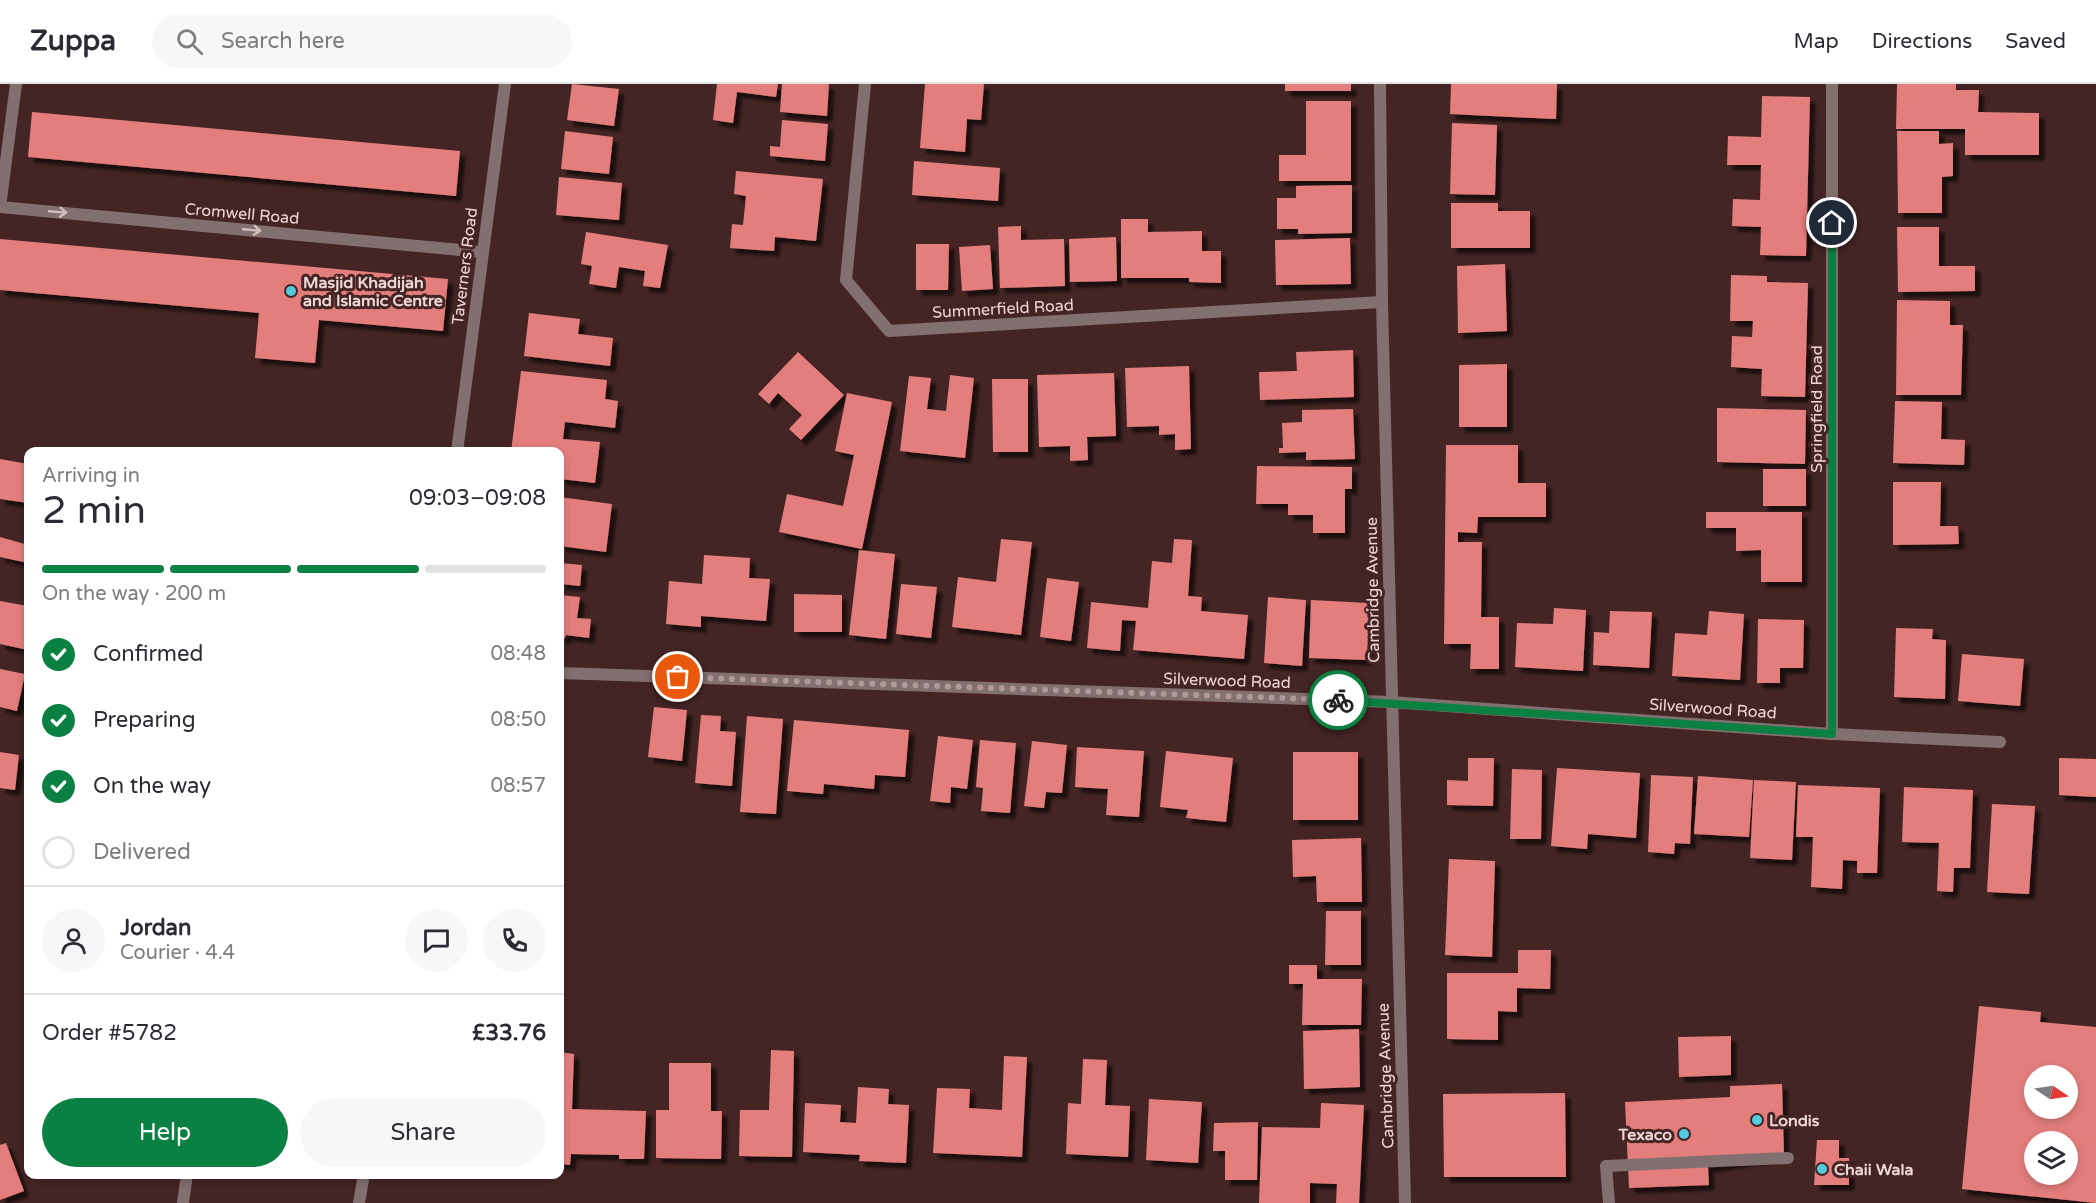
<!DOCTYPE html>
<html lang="en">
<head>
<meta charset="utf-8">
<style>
  body { margin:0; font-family:"Varela Round",sans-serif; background:#f7f7f7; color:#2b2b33; height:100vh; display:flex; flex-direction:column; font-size:22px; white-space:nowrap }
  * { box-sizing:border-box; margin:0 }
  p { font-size:20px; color:#7c7c81 }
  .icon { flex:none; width:33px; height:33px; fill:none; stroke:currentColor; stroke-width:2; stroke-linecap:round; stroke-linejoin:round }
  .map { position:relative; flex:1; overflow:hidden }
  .details { position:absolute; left:24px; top:363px; width:540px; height:732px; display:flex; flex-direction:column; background:#fff; border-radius:12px; box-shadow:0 3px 9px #0003 }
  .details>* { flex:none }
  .needle { width:39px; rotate:103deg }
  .tools { position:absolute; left:2024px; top:981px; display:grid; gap:12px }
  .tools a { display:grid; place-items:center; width:54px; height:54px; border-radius:50%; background:#fff; box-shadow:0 3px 9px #0003; font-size:30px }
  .pin { position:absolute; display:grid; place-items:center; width:51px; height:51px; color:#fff; margin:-26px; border:3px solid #fff; border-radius:50%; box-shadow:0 2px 6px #0007 }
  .courier { position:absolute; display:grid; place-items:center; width:60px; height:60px; margin:-30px; border:4px solid #0b8043; border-radius:50%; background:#fff; color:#222; box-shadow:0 2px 8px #0007 }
  .summary em { font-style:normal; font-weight:600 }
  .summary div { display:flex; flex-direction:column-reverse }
  .summary { display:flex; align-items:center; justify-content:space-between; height:102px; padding:0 18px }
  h1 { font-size:39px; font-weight:600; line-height:45px }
  .bar { display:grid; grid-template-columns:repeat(4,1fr); gap:9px 6px; align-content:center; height:72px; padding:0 18px }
  .bar i { height:8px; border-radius:4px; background:#e1e1e2 }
  .bar .on { background:#0b8043 }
  .bar p { grid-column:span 4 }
  .line { display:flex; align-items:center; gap:15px; padding:0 18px; border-top:2px solid #e1e1e2 }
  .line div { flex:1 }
  .round { display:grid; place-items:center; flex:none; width:63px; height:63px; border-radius:32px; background:#f7f7f7 }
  ol { padding:0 18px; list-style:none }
  li { display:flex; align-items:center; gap:18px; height:66px }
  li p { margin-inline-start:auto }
  li .icon { padding:6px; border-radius:50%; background:#0b8043; color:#fff; stroke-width:4 }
  li:last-child { color:#7c7c81 }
  li i { width:33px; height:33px; border:3px solid #e1e1e2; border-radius:50% }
  .action { display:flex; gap:12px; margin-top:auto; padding:12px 18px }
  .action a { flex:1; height:69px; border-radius:36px; background:#0b8043; color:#fff; font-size:24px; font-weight:600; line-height:69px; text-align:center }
  .action a+a { background:#f7f7f7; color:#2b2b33 }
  header { display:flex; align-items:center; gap:36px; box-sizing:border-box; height:84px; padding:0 30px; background:#fff; border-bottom:2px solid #e1e1e2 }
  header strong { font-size:28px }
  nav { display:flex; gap:33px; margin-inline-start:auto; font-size:21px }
  .search { width:420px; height:54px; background:#f7f7f7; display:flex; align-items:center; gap:15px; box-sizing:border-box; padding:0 21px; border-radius:33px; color:#7c7c81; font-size:22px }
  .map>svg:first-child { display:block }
</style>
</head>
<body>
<header>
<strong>Zuppa</strong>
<div class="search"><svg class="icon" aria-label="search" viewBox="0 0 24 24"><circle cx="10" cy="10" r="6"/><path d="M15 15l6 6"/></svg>Search here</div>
<nav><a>Map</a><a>Directions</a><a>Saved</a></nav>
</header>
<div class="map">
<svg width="2096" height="1119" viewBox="0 0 2096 1119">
  <defs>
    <filter id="shadow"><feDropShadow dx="5.5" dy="5.5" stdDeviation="1.5" flood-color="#0009"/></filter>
  </defs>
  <rect width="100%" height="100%" fill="#442524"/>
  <g fill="#e37e7d" fill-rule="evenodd" filter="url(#shadow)">
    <path d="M 572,0 L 619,5 L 614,42 L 567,36 Z"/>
    <path d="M 717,0 L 778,0 L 776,13 L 737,8 L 733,39 L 713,36 Z"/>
    <path d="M 782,0 L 829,0 L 827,32 L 780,28 Z"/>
    <path d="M 925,0 L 984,0 L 981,36 L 967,35 L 965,68 L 920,64 Z"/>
    <rect x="1285" y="0" width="66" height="7"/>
    <path d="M 1451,0 L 1557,0 L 1556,35 L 1450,30 Z"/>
    <path d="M 1897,0 L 1956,0 L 1956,6 L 1979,6 L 1978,28 L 2039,29 L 2039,71 L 1965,71 L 1965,45 L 1896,45 Z"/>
    <path d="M 1762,12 L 1810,13 L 1806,172 L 1760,171 L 1761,143 L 1732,142 L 1733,115 L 1760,116 L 1761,81 L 1727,81 L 1728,52 L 1761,53 Z"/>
    <path d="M 1306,17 L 1351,17 L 1351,97 L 1279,97 L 1279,71 L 1306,71 Z"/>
    <path d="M 32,28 L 460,67 L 456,112 L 28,73 Z"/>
    <path d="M 782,36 L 828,40 L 825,77 L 770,72 L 770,62 L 780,63 Z"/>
    <path d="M 1452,39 L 1497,41 L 1495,111 L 1450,110 Z"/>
    <path d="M 565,47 L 613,53 L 609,90 L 561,85 Z"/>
    <path d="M 1897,47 L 1939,47 L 1939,60 L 1953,59 L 1953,92 L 1942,93 L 1942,129 L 1898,129 Z"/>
    <path d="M 914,77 L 1000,84 L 998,117 L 912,111 Z"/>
    <path d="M 736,87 L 823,95 L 816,157 L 775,153 L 774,167 L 730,164 L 732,140 L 743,141 L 746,112 L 734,110 Z"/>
    <path d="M 559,93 L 622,99 L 619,136 L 556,131 Z"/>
    <path d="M 1352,101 L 1352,149 L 1298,150 L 1298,145 L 1277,145 L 1277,114 L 1296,114 L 1296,102 Z"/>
    <path d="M 1451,119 L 1498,119 L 1498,127 L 1530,127 L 1530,164 L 1451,164 Z"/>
    <path d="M 1121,135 L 1148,135 L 1148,148 L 1202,147 L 1202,167 L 1221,167 L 1221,199 L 1189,198 L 1189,194 L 1121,194 Z"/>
    <path d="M 1021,142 L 1021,156 L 1064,155 L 1065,202 L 1000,204 L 998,143 Z"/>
    <path d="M 1897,143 L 1939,143 L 1939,182 L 1975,182 L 1975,207 L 1898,208 Z"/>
    <path d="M 586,148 L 668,161 L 660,204 L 643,202 L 645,187 L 619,183 L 616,204 L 589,200 L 592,182 L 581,180 Z"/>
    <path d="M 1116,153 L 1117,197 L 1070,198 L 1069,155 Z"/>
    <path d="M 1350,154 L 1351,200 L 1276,201 L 1275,156 Z"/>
    <path d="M 0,155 L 448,195 L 443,247 L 319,236 L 315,279 L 255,274 L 259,229 L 0,206 Z"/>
    <path d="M 916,160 L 949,160 L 948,206 L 916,206 Z"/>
    <path d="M 990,161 L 993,205 L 962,207 L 959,163 Z"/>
    <path d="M 1505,180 L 1507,247 L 1458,249 L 1457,182 Z"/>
    <path d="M 1731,191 L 1767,192 L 1767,198 L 1808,199 L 1805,313 L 1761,312 L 1762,285 L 1731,283 L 1732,252 L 1752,253 L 1753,237 L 1730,237 Z"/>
    <path d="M 1897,216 L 1950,217 L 1950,241 L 1963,241 L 1961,311 L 1896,311 Z"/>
    <path d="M 529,229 L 580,235 L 578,250 L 613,254 L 610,282 L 524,272 Z"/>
    <path d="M 1353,266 L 1354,313 L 1260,316 L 1259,288 L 1297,287 L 1296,268 Z"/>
    <path d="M 798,268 L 844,311 L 801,356 L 789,345 L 802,331 L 778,309 L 769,320 L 758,310 Z"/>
    <path d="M 1507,280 L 1507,343 L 1459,343 L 1459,281 Z"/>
    <path d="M 1189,282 L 1191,365 L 1175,366 L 1175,350 L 1159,351 L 1159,342 L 1127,343 L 1125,284 Z"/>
    <path d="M 521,287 L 607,296 L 605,315 L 618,317 L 615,344 L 565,338 L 563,355 L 600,358 L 595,399 L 560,395 L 560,368 L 511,368 Z"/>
    <path d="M 1114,289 L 1116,352 L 1087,353 L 1088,376 L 1070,377 L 1070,362 L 1039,363 L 1037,291 Z"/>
    <path d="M 950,291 L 974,294 L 965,374 L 900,367 L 909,292 L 931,294 L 927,325 L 946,327 Z"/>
    <path d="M 992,295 L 1028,295 L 1028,368 L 993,368 Z"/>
    <path d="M 847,309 L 892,318 L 862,465 L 779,448 L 787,410 L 843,422 L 854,371 L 835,367 Z"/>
    <path d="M 1895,317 L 1942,318 L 1941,355 L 1965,356 L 1964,381 L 1893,379 Z"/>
    <path d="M 1717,324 L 1806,326 L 1805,380 L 1717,378 Z"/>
    <path d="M 1353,325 L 1355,375 L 1306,376 L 1306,368 L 1279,369 L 1279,364 L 1283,364 L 1282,339 L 1302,338 L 1302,326 Z"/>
    <path d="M 1446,361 L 1518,361 L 1518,399 L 1546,399 L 1546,433 L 1478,433 L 1477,449 L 1458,448 L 1458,458 L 1482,458 L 1481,533 L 1499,533 L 1499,585 L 1470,585 L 1471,560 L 1444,560 Z"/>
    <path d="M 0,375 L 28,380 L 28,419 L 0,415 Z"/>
    <path d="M 1257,382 L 1352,383 L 1352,405 L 1345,405 L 1345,449 L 1313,449 L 1313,431 L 1288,431 L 1288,420 L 1256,420 Z"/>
    <rect x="1763" y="385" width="43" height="37"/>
    <path d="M 1893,398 L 1941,398 L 1940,442 L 1958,442 L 1959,460 L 1893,461 Z"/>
    <path d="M 560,413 L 612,420 L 606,468 L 560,462 Z"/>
    <path d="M 1706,428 L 1802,428 L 1802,498 L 1761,498 L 1761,466 L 1736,467 L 1736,444 L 1706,444 Z"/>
    <path d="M 0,453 L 28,461 L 28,479 L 0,473 Z"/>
    <path d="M 1001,455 L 1032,458 L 1021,551 L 952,543 L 958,493 L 996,498 Z"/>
    <path d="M 1174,455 L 1192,456 L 1188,512 L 1202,513 L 1201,527 L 1248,531 L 1244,575 L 1133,566 L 1136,537 L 1122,536 L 1120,567 L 1087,564 L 1091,518 L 1148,524 L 1152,477 L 1172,479 Z"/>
    <path d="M 859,466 L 895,470 L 886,555 L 849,551 Z"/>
    <path d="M 704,471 L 750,474 L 749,494 L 770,495 L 766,537 L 701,532 L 701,543 L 666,540 L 669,497 L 702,500 Z"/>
    <path d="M 560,479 L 582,481 L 580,502 L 560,500 Z"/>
    <path d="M 1047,494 L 1079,498 L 1071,557 L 1040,553 Z"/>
    <path d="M 901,500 L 937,503 L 931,554 L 896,550 Z"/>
    <path d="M 794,510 L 842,511 L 842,548 L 794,548 Z"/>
    <path d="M 560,511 L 580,513 L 577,534 L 591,535 L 589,554 L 566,551 L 565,554 L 560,554 Z"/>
    <path d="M 1268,513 L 1306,516 L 1302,582 L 1264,579 Z"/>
    <path d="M 1311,516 L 1369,519 L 1367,576 L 1309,574 Z"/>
    <path d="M 0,517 L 28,522 L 28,566 L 0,560 Z"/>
    <path d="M 1554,524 L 1586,526 L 1583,587 L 1515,583 L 1517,539 L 1553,540 Z"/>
    <path d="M 1610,527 L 1652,528 L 1649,584 L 1593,581 L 1594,548 L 1609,549 Z"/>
    <path d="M 1709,527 L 1744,530 L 1740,596 L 1672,592 L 1675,549 L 1707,551 Z"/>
    <path d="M 1758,535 L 1804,536 L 1803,584 L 1780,584 L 1780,599 L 1757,599 Z"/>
    <path d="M 1896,544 L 1933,545 L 1932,555 L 1946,556 L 1945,615 L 1894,613 Z"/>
    <path d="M 1962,570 L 2024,575 L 2020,622 L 1958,617 Z"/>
    <path d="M 0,585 L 25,590 L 17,627 L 0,623 Z"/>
    <path d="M 654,623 L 687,626 L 682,677 L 648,673 Z"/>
    <path d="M 701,631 L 721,632 L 720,647 L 736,648 L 732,702 L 695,699 Z"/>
    <path d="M 747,632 L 783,635 L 776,730 L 740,728 Z"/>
    <path d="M 794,636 L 909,646 L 905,693 L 875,691 L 874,705 L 824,700 L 823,710 L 787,707 Z"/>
    <path d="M 938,652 L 973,656 L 967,705 L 951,703 L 950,719 L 930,717 Z"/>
    <path d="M 980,656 L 1016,659 L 1010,729 L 981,727 L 983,704 L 976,703 Z"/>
    <path d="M 1032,657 L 1067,661 L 1062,709 L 1046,708 L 1044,724 L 1024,722 Z"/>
    <path d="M 1077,663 L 1144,667 L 1139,733 L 1106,731 L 1108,705 L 1075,703 Z"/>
    <path d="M 1166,667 L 1233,674 L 1226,738 L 1186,734 L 1188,726 L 1160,723 Z"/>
    <path d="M 0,668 L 19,671 L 15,706 L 0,704 Z"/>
    <rect x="1293" y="668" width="65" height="68"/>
    <path d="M 1468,674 L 1494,674 L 1493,722 L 1447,721 L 1447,696 L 1468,697 Z"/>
    <path d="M 2059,674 L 2096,675 L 2096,713 L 2059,711 Z"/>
    <path d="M 1557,684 L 1640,689 L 1636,754 L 1588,750 L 1587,765 L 1551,762 Z"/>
    <path d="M 1512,685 L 1542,686 L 1541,755 L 1510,755 Z"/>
    <path d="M 1651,691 L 1693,693 L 1690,760 L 1675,759 L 1674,770 L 1648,768 Z"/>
    <path d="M 1698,692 L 1753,696 L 1749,753 L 1694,750 Z"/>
    <path d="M 1754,696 L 1796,698 L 1792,776 L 1750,774 Z"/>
    <path d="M 1798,701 L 1880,704 L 1877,789 L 1857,789 L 1857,777 L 1843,776 L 1842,805 L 1811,803 L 1813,753 L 1796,753 Z"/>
    <path d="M 1904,703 L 1973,706 L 1970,784 L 1954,784 L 1953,808 L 1937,807 L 1939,759 L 1902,758 Z"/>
    <path d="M 1992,720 L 2035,722 L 2029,810 L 1987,808 Z"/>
    <path d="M 1361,754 L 1362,818 L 1317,818 L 1316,792 L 1293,793 L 1292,756 Z"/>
    <path d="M 1449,775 L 1495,777 L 1492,873 L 1445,871 Z"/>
    <path d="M 1326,827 L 1361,827 L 1361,881 L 1325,881 Z"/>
    <path d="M 1518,866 L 1551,866 L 1550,905 L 1517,904 L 1517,928 L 1498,927 L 1498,956 L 1447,955 L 1447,889 L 1518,889 Z"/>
    <path d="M 1289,881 L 1317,881 L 1317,895 L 1362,895 L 1361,941 L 1302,941 L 1303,900 L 1289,900 Z"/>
    <path d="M 1979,922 L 2041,928 L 2040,938 L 2096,943 L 2096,1119 L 1962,1105 ZM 2034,992 L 2067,992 L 2067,1024 L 2034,1024 ZM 2034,1058 L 2067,1058 L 2067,1090 L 2034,1090 Z"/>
    <path d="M 1359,945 L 1360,1003 L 1304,1005 L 1303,947 Z"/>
    <path d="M 1731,952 L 1731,991 L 1679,993 L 1678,953 Z"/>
    <path d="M 771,966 L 794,967 L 792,1073 L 739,1072 L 740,1026 L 769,1026 Z"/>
    <path d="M 560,968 L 574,970 L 572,1025 L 646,1027 L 644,1075 L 619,1075 L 619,1071 L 571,1070 L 570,1081 L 560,1080 Z"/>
    <path d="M 1004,972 L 1027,973 L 1022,1073 L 933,1069 L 937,1004 L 970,1005 L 969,1024 L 1002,1026 Z"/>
    <path d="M 1083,975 L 1107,976 L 1105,1021 L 1130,1022 L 1128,1073 L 1066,1070 L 1068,1019 L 1081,1020 Z"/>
    <path d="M 669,979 L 711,979 L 711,1027 L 722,1027 L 721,1075 L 656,1074 L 656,1026 L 669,1026 Z"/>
    <path d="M 1782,1000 L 1784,1071 L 1708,1083 L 1709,1101 L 1629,1104 L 1625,1018 L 1730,1013 L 1730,1002 Z"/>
    <path d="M 858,1003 L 889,1005 L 888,1020 L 909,1021 L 906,1079 L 859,1077 L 860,1071 L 803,1068 L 805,1019 L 841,1021 L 840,1038 L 856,1039 Z"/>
    <path d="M 1565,1009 L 1566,1093 L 1444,1093 L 1443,1010 Z"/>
    <path d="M 1149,1015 L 1202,1018 L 1198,1079 L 1146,1076 Z"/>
    <path d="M 1321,1019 L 1364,1021 L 1359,1119 L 1336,1119 L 1337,1100 L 1310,1099 L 1310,1119 L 1259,1119 L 1262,1043 L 1320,1044 Z"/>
    <path d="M 1258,1038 L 1257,1096 L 1225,1096 L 1225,1067 L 1213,1067 L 1214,1039 Z"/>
    <path d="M 1817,1056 L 1839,1056 L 1839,1074 L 1849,1074 L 1849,1101 L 1814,1101 Z"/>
    <path d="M 6,1059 L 24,1107 L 0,1116 L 0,1061 Z"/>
  </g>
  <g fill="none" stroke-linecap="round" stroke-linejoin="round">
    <g stroke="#827070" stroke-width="12">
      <path d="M 183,1119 L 187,1090"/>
      <path d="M 1609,1119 L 1606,1082 L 1788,1074"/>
    </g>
    <g stroke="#827070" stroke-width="12">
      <path d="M 16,0 L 0,123 L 482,168"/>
      <path d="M 865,0 L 846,196 L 889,247 L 1382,218"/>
      <path d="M 1380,0 L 1382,218 L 1405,1119"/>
      <path d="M 560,589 L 1391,618 L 1832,650 L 2000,658"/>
      <path d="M 1832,650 L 1832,0"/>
    </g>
    <g stroke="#827070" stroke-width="12">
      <path d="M 457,368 L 505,0"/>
      <path d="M 359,1119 L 364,1090"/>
    </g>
  </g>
  <defs><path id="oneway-shaft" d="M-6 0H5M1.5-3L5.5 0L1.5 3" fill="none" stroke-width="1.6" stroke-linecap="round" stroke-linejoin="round" transform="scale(1.5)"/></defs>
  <g stroke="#d3bebd">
    <use href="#oneway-shaft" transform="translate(58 128) rotate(5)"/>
    <use href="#oneway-shaft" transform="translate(252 146) rotate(5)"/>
  </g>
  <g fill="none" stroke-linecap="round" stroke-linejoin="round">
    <path stroke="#b29998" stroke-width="6" stroke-dasharray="0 10.8" d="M 678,593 L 1338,616"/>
    <path stroke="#0b8043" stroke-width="8" d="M 1338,616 L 1832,650 L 1832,139"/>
  </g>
  <g fill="#54cade" stroke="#442524" stroke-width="2">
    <circle cx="291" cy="207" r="6"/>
    <circle cx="1757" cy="1036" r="6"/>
    <circle cx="1684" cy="1050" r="6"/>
    <circle cx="1822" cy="1085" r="6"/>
  </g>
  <g text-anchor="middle" stroke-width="6" stroke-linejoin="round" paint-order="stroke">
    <g font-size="16" fill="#eed8d7" stroke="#442524">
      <text transform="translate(242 129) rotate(5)" y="6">Cromwell Road</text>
      <text transform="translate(464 182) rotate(-83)" y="6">Taverners Road</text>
      <text transform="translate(1003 224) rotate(-3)" y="6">Summerfield Road</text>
      <text transform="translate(1816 325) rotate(-90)" y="6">Springfield Road</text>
      <text transform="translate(1372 506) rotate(-91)" y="6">Cambridge Avenue</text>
      <text transform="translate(1227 596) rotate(2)" y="6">Silverwood Road</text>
      <text transform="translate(1713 624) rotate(4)" y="6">Silverwood Road</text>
      <text transform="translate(1385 992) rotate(-92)" y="6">Cambridge Avenue</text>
    </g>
    <g font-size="16" font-weight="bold" fill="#eed8d7" stroke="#442524" text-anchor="start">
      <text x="303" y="204">Masjid Khadijah<tspan x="303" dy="18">and Islamic Centre</tspan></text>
      <text x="1769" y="1042">Londis</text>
      <text x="1672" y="1056" text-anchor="end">Texaco</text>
      <text x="1834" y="1091">Chaii Wala</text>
    </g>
  </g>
</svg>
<div class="tools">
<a><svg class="needle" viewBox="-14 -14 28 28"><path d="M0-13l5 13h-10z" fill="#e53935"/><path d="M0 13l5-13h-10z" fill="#7c7c81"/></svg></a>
<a><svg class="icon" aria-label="layers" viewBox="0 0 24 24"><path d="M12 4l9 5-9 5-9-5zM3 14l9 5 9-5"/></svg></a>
</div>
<div class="pin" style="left:678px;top:593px;background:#ea580c"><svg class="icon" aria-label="bag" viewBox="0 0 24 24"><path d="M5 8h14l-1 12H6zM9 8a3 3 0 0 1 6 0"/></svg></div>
<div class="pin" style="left:1832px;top:139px;background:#1f2937"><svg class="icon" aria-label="home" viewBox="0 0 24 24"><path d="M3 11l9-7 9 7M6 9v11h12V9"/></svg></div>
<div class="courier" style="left:1338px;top:616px"><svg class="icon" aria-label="bike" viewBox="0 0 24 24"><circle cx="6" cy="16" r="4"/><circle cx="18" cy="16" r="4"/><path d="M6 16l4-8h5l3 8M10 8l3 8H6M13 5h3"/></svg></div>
<section class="details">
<div class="summary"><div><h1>2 min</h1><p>Arriving in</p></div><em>09:03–09:08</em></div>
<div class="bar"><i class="on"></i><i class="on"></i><i class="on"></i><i></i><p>On the way · 200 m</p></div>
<ol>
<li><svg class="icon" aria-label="check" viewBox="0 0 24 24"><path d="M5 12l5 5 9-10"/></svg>Confirmed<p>08:48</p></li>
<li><svg class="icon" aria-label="check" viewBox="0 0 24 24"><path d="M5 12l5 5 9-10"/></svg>Preparing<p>08:50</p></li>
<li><svg class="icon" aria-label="check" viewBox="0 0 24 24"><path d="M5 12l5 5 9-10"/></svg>On the way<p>08:57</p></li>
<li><i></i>Delivered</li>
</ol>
<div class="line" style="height:108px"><a class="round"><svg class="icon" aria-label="person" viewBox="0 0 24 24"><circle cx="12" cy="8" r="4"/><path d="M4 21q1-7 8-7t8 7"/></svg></a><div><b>Jordan</b><p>Courier · 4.4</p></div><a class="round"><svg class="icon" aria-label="chat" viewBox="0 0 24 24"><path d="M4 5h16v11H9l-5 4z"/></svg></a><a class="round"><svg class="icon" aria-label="phone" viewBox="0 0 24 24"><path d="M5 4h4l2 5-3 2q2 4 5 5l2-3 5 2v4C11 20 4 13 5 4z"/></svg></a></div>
<div class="line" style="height:78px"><div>Order #5782</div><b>£33.76</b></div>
<div class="action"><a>Help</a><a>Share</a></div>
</section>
</div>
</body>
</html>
